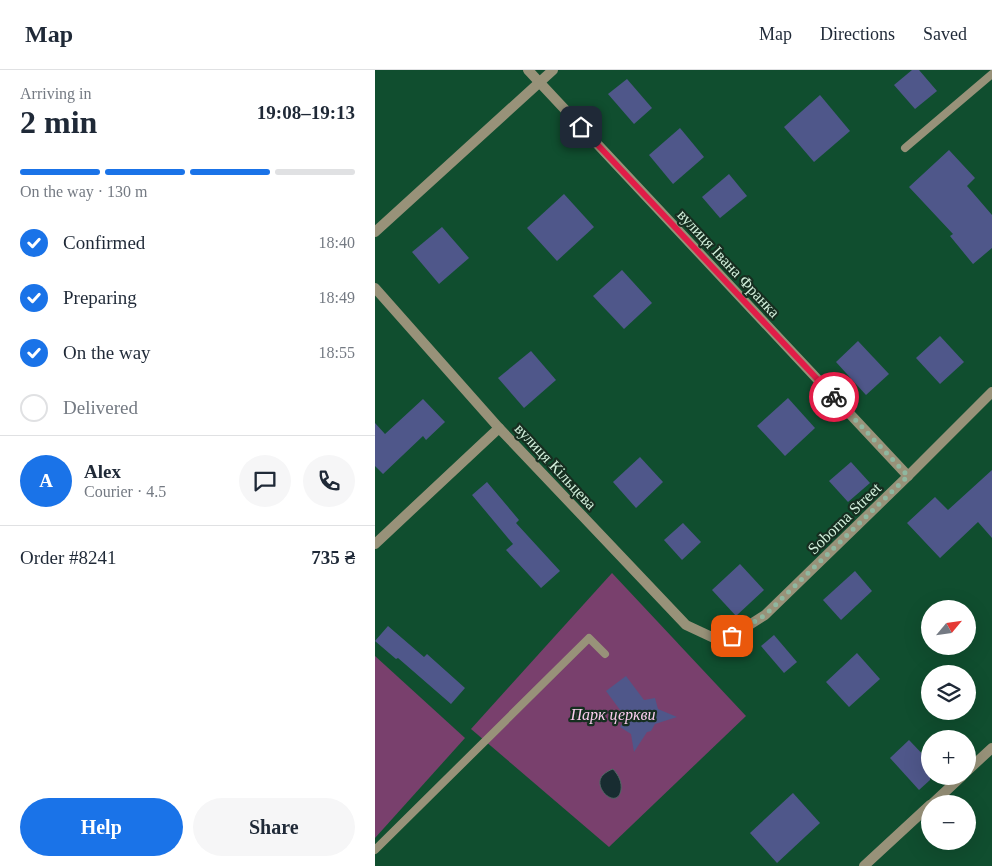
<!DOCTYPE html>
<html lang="en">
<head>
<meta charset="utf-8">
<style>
  body { margin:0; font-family:Georgia,serif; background:#f6f6f7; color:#1f2937; height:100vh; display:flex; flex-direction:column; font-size:19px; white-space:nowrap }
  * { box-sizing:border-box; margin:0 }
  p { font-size:16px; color:#747a83 }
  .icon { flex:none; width:28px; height:28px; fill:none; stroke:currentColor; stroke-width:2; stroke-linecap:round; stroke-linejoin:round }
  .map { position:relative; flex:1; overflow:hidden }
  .sheet { display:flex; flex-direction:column; background:#fff; width:375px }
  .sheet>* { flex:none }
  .needle { width:32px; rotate:61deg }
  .buttons { position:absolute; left:546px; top:530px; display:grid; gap:10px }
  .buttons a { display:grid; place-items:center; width:55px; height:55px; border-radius:50%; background:#fff; box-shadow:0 5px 20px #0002; font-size:25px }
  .pin { position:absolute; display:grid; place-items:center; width:42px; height:42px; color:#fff; margin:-21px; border-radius:10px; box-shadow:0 2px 8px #0006 }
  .courier { position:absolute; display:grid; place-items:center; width:50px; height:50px; margin:-25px; border:4px solid #e11d48; border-radius:50%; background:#fff; color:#222; box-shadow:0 1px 6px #0007 }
  .headline em { font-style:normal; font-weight:700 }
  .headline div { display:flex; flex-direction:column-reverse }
  .headline { display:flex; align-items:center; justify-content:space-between; height:85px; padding:0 20px }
  h1 { font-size:32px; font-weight:700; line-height:38px }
  .bar { display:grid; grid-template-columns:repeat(4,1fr); gap:8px 5px; align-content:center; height:60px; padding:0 20px }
  .bar i { height:6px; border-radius:4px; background:#e0e1e3 }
  .bar .active { background:#1a73e8 }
  .bar p { grid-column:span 4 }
  .line { display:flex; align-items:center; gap:12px; padding:0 20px; border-top:1px solid #e0e1e3 }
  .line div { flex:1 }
  .round { display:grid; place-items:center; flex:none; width:52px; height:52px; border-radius:26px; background:#f6f6f7 }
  ol { padding:0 20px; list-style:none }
  li { display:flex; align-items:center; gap:15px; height:55px }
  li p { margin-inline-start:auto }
  li .icon { padding:5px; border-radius:50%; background:#1a73e8; color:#fff; stroke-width:4 }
  li:last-child { color:#747a83 }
  li i { width:28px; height:28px; border:2px solid #e0e1e3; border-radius:50% }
  .button { display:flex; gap:10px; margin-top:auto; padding:10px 20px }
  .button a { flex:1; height:58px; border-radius:30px; background:#1a73e8; color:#fff; font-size:20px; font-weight:700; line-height:58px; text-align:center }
  .button a+a { background:#f6f6f7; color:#1f2937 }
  header { display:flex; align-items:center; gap:30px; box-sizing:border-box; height:70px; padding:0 25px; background:#fff; border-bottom:1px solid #e0e1e3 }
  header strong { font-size:24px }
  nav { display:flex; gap:28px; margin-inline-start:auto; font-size:18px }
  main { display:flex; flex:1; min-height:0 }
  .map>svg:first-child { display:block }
</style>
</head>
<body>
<header>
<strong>Map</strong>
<nav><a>Map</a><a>Directions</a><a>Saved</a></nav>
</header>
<main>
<section class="sheet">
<div class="headline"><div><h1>2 min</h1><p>Arriving in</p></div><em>19:08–19:13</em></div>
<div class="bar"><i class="active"></i><i class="active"></i><i class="active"></i><i></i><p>On the way · 130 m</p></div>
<ol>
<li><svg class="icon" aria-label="check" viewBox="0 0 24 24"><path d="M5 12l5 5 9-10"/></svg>Confirmed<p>18:40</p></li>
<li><svg class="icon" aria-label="check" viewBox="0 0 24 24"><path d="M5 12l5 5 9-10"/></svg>Preparing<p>18:49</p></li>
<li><svg class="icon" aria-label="check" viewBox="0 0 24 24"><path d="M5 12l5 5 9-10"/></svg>On the way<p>18:55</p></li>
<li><i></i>Delivered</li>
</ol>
<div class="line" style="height:90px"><b class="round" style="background:#1a73e8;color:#fff">A</b><div><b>Alex</b><p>Courier · 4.5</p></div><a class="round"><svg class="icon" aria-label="chat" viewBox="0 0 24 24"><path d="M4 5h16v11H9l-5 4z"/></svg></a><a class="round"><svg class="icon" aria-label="phone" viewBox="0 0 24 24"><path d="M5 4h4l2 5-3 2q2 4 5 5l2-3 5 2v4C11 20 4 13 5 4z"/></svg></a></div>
<div class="line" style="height:65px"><div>Order #8241</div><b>735 ₴</b></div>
<div class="button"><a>Help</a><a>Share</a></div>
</section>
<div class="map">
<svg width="617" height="796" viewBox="0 0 617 796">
  <rect width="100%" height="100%" fill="#104e2f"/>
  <g fill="#79406d">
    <path d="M 237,503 L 371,646 L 234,777 L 96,659 Z"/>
    <path d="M 0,586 L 90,668 L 0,768 Z"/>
  </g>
  <path fill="#182c31" stroke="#506764" d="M 238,699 C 244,706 247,712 246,720 C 242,741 216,717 228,705 C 231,702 235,700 238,699 Z"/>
  <g fill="#4f578a">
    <path d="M 537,0 L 544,0 L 562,21 L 540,39 L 519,15 Z"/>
    <path d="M 252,9 L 277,38 L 259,54 L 233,24 Z"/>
    <path d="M 445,25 L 475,61 L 439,92 L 409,57 Z"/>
    <path d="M 305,58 L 329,87 L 298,114 L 274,85 Z"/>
    <path d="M 574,80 L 600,108 L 592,116 L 617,145 L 617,178 L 598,194 L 575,166 L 578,164 L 534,117 Z"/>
    <path d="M 354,104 L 372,126 L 345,148 L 327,127 Z"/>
    <path d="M 189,124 L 219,157 L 182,191 L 152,158 Z"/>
    <path d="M 67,157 L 94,188 L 64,214 L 37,182 Z"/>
    <path d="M 247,200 L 277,233 L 249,259 L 218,226 Z"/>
    <path d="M 565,266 L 589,292 L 565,314 L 541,288 Z"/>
    <path d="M 483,271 L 514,304 L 491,325 L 461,292 Z"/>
    <path d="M 156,281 L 181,310 L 149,338 L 123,308 Z"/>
    <path d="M 413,328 L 440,358 L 410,386 L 382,356 Z"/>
    <path d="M 48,329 L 70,352 L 51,370 L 48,366 L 8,404 L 0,396 L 0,353 L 10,364 Z"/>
    <path d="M 265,387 L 288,412 L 261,438 L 238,412 Z"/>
    <path d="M 476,392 L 495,413 L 473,432 L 454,411 Z"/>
    <path d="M 617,400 L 617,468 L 603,452 L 565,488 L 532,453 L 560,427 L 573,440 Z"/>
    <path d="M 112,412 L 144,450 L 141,453 L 185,501 L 166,518 L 131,480 L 138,474 L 97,425 Z"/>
    <path d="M 308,453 L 326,472 L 307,490 L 289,470 Z"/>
    <path d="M 365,494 L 389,520 L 361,546 L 337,520 Z"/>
    <path d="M 480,501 L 497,521 L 466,550 L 448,530 Z"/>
    <path d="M 13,556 L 49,587 L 52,584 L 90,618 L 76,634 L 23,588 L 21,589 L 0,571 Z"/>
    <path d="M 399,565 L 422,592 L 409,603 L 386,576 Z"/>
    <path d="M 482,583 L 505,609 L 474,637 L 451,612 Z"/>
    <path d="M 251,606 L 269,630 L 280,628 L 283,639 L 302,647 L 280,654 L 276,661 L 272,662 L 259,682 L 256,664 L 245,657 L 251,648 L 231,621 Z"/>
    <path d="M 534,670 L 555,692 L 555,710 L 544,720 L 515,688 Z"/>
    <path d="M 418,723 L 445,753 L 402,793 L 375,763 Z"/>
  </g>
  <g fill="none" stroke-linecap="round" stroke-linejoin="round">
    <g stroke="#989279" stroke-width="8">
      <path d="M 530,78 L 617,4"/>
      <path d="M 0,780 L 214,568 L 230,584"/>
    </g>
    <g stroke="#989279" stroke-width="10">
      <path d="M 153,0 L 533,406"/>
      <path d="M 0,162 L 178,0"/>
      <path d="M 0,218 L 124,358 L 311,555 L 341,569 L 357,566 L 390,545 L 533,406 L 617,322"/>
      <path d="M 0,474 L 124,358"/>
      <path d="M 592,701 L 617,678"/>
      <path d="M 557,734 L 587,706"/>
      <path d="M 489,796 L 555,735"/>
    </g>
  </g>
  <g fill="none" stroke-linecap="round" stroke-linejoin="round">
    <path stroke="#8fb79f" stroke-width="5" stroke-dasharray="0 9" d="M 357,566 L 390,545 L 533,406 L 459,327"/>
    <path stroke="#e11d48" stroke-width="6" d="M 206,57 L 459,327"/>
  </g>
  <g text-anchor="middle" stroke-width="4.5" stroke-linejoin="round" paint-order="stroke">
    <g font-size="16" fill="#d3f0dc" stroke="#162e20">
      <text transform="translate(354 193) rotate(47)" y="6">вулиця Івана Франка</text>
      <text transform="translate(181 396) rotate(47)" y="6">вулиця Кільцева</text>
      <text transform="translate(469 448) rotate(-44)" y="6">Soborna Street</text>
    </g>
    <g font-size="16" font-style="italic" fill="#facdee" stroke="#162e20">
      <text x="238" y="650">Парк церкви</text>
    </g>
  </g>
</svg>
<div class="buttons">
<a><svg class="needle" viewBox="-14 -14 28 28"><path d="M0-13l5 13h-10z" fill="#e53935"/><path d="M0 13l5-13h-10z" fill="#747a83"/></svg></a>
<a><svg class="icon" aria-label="layers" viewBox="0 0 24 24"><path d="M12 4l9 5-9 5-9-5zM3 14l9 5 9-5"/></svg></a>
<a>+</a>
<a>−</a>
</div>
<div class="pin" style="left:357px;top:566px;background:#ea580c"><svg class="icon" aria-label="bag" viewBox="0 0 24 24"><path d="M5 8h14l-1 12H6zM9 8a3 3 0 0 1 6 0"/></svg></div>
<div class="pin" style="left:206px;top:57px;background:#1f2937"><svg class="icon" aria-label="home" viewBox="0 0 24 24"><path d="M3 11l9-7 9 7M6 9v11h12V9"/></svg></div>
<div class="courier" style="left:459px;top:327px"><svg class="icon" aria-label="bike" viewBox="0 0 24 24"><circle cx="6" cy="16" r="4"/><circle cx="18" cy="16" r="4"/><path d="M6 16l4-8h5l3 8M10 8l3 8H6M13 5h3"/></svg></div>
</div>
</main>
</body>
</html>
